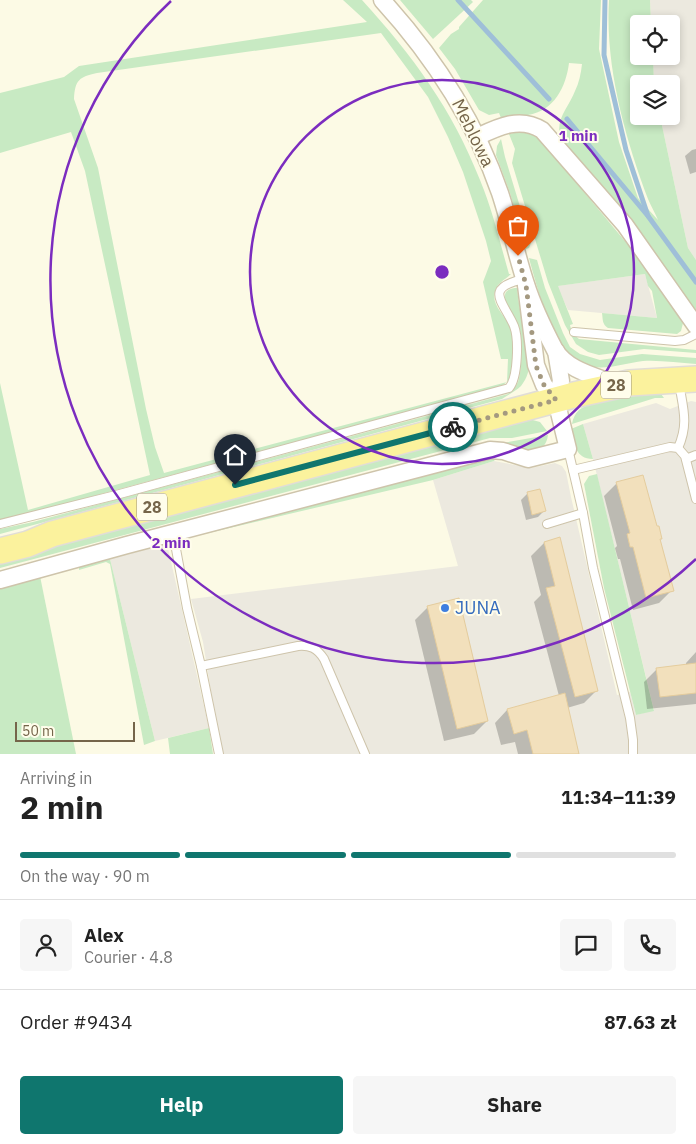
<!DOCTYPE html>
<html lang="en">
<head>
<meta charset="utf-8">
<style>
  body { margin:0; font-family:"IBM Plex Sans",sans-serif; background:#f6f6f6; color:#222; height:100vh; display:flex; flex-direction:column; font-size:19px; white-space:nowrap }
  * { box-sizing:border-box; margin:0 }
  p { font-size:16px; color:#767676 }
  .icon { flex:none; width:28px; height:28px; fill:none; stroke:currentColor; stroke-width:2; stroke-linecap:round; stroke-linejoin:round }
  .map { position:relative; height:754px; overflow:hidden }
  .drawer { display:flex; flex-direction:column; background:#fff; flex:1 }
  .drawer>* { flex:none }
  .buttons { position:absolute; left:630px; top:15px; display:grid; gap:10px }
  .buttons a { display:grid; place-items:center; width:50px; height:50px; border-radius:5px; background:#fff; box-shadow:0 2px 8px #0003; font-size:25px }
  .scale { position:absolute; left:15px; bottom:12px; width:120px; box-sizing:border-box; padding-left:5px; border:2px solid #75654a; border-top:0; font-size:14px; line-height:18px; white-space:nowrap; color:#75654a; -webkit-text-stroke:4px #fffdeb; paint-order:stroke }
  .pin { position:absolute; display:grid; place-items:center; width:42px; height:42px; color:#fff; margin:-51px -21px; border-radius:50% 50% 50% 0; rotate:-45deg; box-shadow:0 0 5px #0007 }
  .pin .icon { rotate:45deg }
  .courier { position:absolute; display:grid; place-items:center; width:50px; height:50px; margin:-25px; border:4px solid #0f766e; border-radius:50%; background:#fff; color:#222; box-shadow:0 1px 6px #0007 }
  .headline em { font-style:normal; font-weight:800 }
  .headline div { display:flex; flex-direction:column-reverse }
  .headline { display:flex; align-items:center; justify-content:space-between; height:85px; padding:0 20px }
  h1 { font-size:32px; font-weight:800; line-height:38px }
  .bar { display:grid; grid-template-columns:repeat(4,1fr); gap:8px 5px; align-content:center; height:60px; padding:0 20px }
  .bar i { height:6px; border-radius:4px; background:#e0e0e0 }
  .bar .current { background:#0f766e }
  .bar p { grid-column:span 4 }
  .line { display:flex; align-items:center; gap:12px; padding:0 20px; border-top:1px solid #e0e0e0 }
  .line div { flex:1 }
  .round { display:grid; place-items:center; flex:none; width:52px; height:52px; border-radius:5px; background:#f6f6f6 }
  .button { display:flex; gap:10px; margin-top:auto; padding:10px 20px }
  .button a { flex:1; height:58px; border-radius:5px; background:#0f766e; color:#fff; font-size:20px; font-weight:800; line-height:58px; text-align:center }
  .button a+a { background:#f6f6f6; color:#222 }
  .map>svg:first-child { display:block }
</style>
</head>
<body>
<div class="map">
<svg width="696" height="754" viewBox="0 0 696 754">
  <rect width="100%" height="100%" fill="#fcfae5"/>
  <g fill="#ece9df">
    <path d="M 650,0 L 696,0 L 696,260 L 688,248 L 660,116 L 671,116 L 671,84 L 654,84 L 653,56 L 671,56 L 671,24 L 651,24 Z"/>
    <path d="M 645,274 L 657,318 L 568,310 L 557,286 Z"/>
    <path d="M 691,401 L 696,402 L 696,754 L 221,754 L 203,642 L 191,599 L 458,566 L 433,480 L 494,461 L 531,468 L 555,463 L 562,466 L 566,472 L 571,497 L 617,695 L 630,692 L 636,715 L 654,710 L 593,459 L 583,424 L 656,403 L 670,409 Z"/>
    <path d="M 167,544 L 209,728 L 155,741 L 110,559 Z"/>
  </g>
  <g fill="#c8eac3" fill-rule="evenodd">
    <path d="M 343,0 L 362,0 C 413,56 452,109 480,180 C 493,211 500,243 509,274 L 511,274 C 506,279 497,283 495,291 C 491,305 504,314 509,325 C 515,336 515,364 511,375 C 509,381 505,383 501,387 L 0,521 L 0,383 L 28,510 L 150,475 L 85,171 L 71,132 L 0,153 L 0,93 L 64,77 L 79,66 L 367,22 ZM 381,33 L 428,97 L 448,137 L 463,172 L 486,241 L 491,261 L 483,282 L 501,359 L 508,359 L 507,382 L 164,473 L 155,447 L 146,409 L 98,168 L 74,99 C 75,80 79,77 97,73 Z"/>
    <path d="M 400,0 L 471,0 L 473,2 L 433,39 Z"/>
    <path d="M 483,0 L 601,0 L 599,49 L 619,142 L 638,198 L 658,220 C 655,213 651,206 648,199 C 625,137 605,67 609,0 L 650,0 L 651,24 L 639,24 L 639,56 L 653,56 L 654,84 L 639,84 L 639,116 L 660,116 L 688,248 L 696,260 L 696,314 L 642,235 L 561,139 C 554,120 569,107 575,91 C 579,83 581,73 582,64 L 569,63 C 566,87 554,111 528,115 C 519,116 510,115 501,118 L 499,113 L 489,115 L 479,110 L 455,69 L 439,48 L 451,34 L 459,29 L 459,27 Z"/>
    <path d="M 519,132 L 532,134 L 544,144 L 634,252 L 683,323 L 681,331 L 677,334 L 608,328 C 602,324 603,320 602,313 L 657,318 L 652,291 L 648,286 L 645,274 L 558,286 L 573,324 L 570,325 L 572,333 L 579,339 L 696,350 L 696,353 L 644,349 L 599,355 L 588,352 L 576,344 L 565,325 L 548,282 L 512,163 L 515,149 L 509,134 Z"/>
    <path d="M 501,139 L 505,157 L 531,243 L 529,248 L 526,249 L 510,193 L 496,155 L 497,146 Z"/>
    <path d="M 529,258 L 537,260 L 545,288 L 563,333 L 570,347 L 580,354 L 600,360 L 642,354 L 696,358 L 696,364 C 678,363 661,360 643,361 C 627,363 610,369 594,367 C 584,365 574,360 567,353 C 549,333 536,284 529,258 Z"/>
    <path d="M 517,288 C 518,297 519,306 521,314 C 526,337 538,365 521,386 C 516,391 508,395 502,399 L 0,534 L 0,529 L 33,522 L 508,394 C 512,390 516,387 518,382 C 522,370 523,340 519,328 C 516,318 500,303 506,292 C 508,289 513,288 517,288 Z"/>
    <path d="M 653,394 L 661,394 L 664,398 L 655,398 L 572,424 C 573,418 575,414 579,410 C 591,400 637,396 653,394 Z"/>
    <path d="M 529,419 L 540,422 L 547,431 L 512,438 L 490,438 L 0,568 L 0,560 Z"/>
    <path d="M 583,424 L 593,459 C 575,459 574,443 571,429 Z"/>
    <path d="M 548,435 C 545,460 518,448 503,443 Z"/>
    <path d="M 487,458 L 496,458 L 494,461 L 433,480 L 196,536 Z"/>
    <path d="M 597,474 L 654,711 L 636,715 L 604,588 L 584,484 L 589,476 Z"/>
    <path d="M 110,559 L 155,741 L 144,745 L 110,564 L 106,562 L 79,570 L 79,567 Z"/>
    <path d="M 40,576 L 76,754 L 0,754 L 0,588 Z"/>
    <path d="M 209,728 L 213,754 L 170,754 L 168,738 Z"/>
  </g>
  <g fill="#0003">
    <path d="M 696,149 L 696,172 L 690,174 L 685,156 L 692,150 Z"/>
    <path d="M 617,483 L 659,540 L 672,590 L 659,603 L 633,610 L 620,559 L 618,559 L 615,548 L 617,546 L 604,496 Z"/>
    <path d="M 539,491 L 544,511 L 538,517 L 526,520 L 521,500 L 527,494 Z"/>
    <path d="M 544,543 L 597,690 L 584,703 L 567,708 L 579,754 L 518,754 L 515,742 L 501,745 L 495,723 L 507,710 L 559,696 L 534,602 L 541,595 L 531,556 Z"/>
    <path d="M 428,607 L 487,721 L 474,734 L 444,741 L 415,620 Z"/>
    <path d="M 696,652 L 696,704 L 647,709 L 644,682 L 657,669 L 686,666 L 686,663 Z"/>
  </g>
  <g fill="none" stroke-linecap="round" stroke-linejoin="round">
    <g stroke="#9fbfd8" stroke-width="5">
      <path d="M 458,0 L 549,99"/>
      <path d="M 605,0 L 604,55 L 626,150 L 648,216"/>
      <path d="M 567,119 L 648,216 L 696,282"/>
    </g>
  </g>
  <g fill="#f2e0bc" stroke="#e4cc9d">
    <path d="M 643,475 L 657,526 L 659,526 L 662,539 L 660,539 L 674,591 L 646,598 L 633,547 L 630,547 L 627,534 L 630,533 L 616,482 Z"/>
    <path d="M 540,489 L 546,511 L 532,515 L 527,492 Z"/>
    <path d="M 560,537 L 598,691 L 575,697 L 546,588 L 555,586 L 544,542 Z"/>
    <path d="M 459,598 L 488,721 L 457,729 L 427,606 Z"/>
    <path d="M 696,663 L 696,693 L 660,697 L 656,668 Z"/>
    <path d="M 565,693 L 579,754 L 533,754 L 527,730 L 514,734 L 507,709 Z"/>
  </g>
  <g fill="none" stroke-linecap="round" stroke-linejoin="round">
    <defs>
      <g id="service">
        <path d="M 574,332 L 675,341 L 684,340 L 696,334"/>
        <path d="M 678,448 C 689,424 683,408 679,383"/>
        <path d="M 568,449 L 573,470 L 670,447 L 678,448 L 685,456 L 696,499"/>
        <path d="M 686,459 L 696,455"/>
        <path d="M 583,513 L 593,568 L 630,718 L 633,740 L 633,754"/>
        <path d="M 0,524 L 116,495 L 509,388 C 518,378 519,339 514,326 C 504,302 482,288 524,279"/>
        <path d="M 547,524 L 583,513 L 573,470"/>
        <path d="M 173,533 L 187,608 L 201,666 L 219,754"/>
        <path d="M 201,666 L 298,646 C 310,645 317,648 324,659 L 365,754"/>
      </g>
      <g id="minor">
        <path d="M 382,0 C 433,56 475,120 500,193 C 510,223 516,254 526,284 C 533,306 544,329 555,350 C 568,371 596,376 618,385"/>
        <path d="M 477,137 C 498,127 520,116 542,130 L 625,225 L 696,326"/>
        <path d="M 556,351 L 561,381 L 556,400"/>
        <path d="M 0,580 L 127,545 L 490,450 L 503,451 L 528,459 L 568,449 L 556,400 L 544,385 L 536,365 L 526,285"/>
      </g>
      <path id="primary" d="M 0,551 L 28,544 L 52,534 L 574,395 L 629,383 L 696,379"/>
    </defs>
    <use href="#service" stroke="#cec4ab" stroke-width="10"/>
    <use href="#minor" stroke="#cec4ab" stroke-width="19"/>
    <use href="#primary" stroke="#e1ddd7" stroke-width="28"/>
    <use href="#service" stroke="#fff" stroke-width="8"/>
    <use href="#minor" stroke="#fff" stroke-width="16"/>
    <use href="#primary" stroke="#fbf29d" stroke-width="25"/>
  </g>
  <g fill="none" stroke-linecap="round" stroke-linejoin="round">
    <path stroke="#a49980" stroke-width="5" stroke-dasharray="0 9" d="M 453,427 L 556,400 L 544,385 L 536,366 L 526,285 L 518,256"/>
    <path stroke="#0f766e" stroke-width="6" d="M 235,485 L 453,427"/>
  </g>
  <g fill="none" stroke="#7b2cbf" stroke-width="2.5">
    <circle cx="442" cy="272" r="192"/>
    <path d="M696 559A383 383 0 0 1 171 1"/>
  </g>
  <circle fill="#3f7fe0" stroke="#fffdeb" stroke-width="2" cx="445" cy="608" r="5"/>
  <g text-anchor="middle" stroke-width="4" stroke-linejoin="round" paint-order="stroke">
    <g fill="#fffdeb" stroke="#9e937a" stroke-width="1">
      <rect x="601" y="371.5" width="30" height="27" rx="4"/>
      <rect x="137" y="493.5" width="30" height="27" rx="4"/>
    </g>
    <g font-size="16" font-weight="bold" fill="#75654a">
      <text x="616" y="391">28</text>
      <text x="152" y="513">28</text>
    </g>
    <g font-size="18" fill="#75654a" stroke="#fffdeb">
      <text transform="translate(473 133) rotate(64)" y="6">Meblowa</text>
    </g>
    <g font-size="18" fill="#366cbe" stroke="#fffdeb" text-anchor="start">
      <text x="455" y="614">JUNA</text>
    </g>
  </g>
  <circle cx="442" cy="272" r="8" fill="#7b2cbf" stroke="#fffdeb" stroke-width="2.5"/>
  <g font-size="15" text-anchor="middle" font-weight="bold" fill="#7b2cbf" stroke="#fffdeb" stroke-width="4" stroke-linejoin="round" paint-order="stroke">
    <text x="578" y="141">1 min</text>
    <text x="171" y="548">2 min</text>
  </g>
</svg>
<div class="buttons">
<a><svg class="icon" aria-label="locate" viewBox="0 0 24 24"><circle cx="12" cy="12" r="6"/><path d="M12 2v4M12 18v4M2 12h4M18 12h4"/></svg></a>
<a><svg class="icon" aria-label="layers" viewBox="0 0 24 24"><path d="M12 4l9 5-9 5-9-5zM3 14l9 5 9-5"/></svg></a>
</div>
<div class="scale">50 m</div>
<div class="pin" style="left:518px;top:256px;background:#ea580c"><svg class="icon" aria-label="bag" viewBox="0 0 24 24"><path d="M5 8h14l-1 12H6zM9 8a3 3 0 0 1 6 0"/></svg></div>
<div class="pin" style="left:235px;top:485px;background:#1f2937"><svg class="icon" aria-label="home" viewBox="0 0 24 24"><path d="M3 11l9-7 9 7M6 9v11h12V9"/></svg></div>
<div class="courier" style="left:453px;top:427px"><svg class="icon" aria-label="bike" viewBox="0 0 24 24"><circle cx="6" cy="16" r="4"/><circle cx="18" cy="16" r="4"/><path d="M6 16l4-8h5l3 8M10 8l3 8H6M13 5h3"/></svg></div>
</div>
<section class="drawer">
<div class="headline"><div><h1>2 min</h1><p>Arriving in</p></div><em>11:34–11:39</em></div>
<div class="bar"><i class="current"></i><i class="current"></i><i class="current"></i><i></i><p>On the way · 90 m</p></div>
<div class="line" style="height:90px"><a class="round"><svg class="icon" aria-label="person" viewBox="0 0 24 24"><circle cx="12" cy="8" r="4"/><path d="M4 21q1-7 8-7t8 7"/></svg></a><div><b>Alex</b><p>Courier · 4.8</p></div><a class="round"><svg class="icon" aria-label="chat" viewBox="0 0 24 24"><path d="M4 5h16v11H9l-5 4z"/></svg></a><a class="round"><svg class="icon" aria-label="phone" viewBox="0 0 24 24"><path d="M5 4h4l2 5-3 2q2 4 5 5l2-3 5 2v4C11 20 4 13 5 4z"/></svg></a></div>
<div class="line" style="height:65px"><div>Order #9434</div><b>87.63 zł</b></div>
<div class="button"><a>Help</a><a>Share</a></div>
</section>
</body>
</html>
